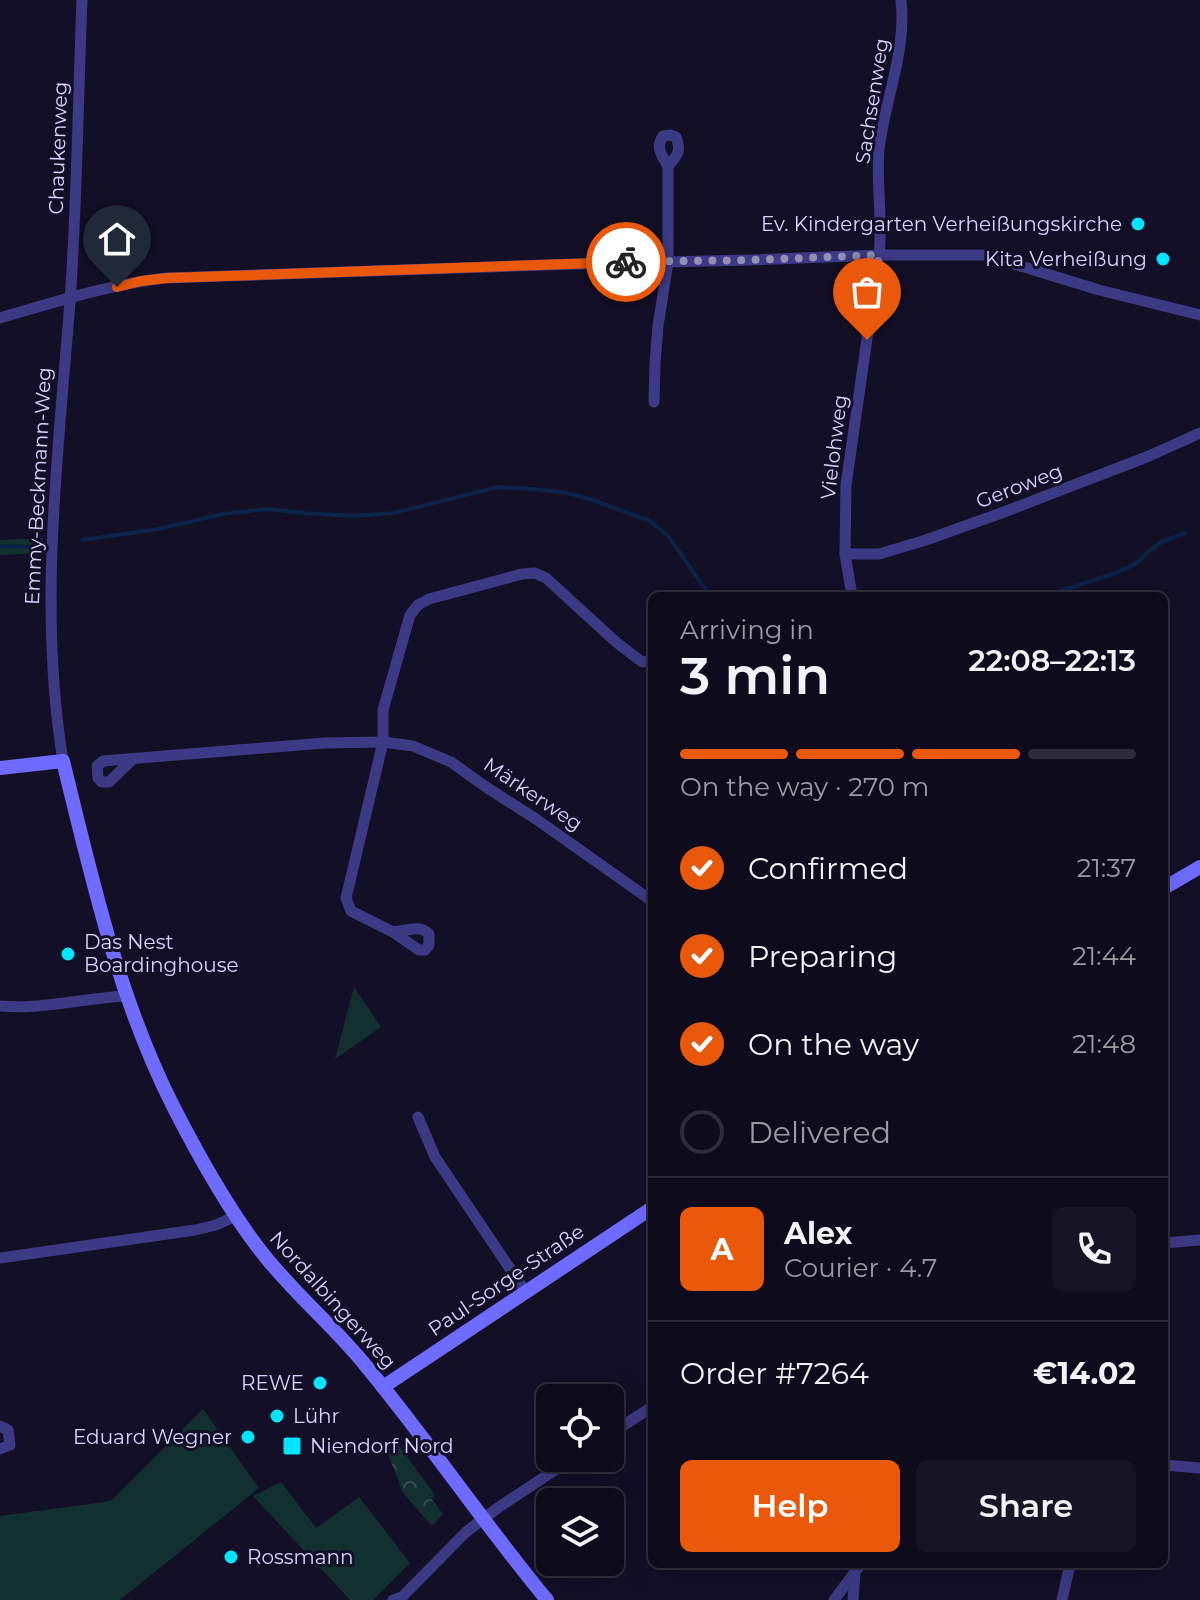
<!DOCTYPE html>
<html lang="en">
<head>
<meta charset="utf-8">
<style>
  body { margin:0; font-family:Montserrat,sans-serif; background:#171425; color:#f1f3f6; height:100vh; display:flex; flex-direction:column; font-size:30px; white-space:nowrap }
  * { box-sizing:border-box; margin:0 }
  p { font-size:26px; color:#9b9ba3 }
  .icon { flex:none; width:44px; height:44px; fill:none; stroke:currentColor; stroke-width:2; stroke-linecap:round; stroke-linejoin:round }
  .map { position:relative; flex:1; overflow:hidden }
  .panel { position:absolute; left:648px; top:592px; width:520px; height:976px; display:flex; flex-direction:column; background:#0e0b1c; border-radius:12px; box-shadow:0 8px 32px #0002,0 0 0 2px #2e2b3b }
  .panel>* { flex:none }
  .fabs { position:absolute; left:536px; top:1384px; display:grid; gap:16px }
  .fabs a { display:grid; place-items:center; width:88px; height:88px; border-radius:12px; background:#0e0b1c; box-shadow:0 8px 32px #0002,0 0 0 2px #2e2b3b; font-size:40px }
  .pin { position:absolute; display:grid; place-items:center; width:68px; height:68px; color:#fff; margin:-82px -34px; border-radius:50% 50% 50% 0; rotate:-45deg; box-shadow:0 0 8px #0007 }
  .pin .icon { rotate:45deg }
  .courier { position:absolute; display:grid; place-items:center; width:80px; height:80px; margin:-40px; border:6px solid #ea580c; border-radius:50%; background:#fff; color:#222; box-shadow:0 2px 10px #0007 }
  .overview em { font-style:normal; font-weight:600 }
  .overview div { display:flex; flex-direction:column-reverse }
  .overview { display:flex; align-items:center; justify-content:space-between; height:136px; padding:0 32px }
  h1 { font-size:52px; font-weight:600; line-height:60px }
  .bar { display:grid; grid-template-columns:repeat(4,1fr); gap:12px 8px; align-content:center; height:96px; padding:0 32px }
  .bar i { height:10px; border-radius:6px; background:#2e2b3b }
  .bar .on { background:#ea580c }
  .bar p { grid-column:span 4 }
  .line { display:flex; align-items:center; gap:20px; padding:0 32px; border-top:2px solid #2e2b3b }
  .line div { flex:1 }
  .round { display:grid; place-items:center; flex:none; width:84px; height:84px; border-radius:12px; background:#171425 }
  ol { padding:0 32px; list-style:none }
  li { display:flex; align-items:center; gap:24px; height:88px }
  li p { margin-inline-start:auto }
  li .icon { padding:8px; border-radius:50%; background:#ea580c; color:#fff; stroke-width:4 }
  li:last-child { color:#9b9ba3 }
  li i { width:44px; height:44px; border:4px solid #2e2b3b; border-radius:50% }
  .primary-button { display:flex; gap:16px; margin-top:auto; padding:16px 32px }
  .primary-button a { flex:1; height:92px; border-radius:12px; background:#ea580c; color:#fff; font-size:32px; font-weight:600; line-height:92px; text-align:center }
  .primary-button a+a { background:#171425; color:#f1f3f6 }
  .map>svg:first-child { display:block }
</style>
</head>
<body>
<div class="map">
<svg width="1200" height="1600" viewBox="0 0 1200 1600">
  <defs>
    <pattern id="grass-tufts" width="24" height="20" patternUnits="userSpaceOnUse" patternTransform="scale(2)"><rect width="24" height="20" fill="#12302f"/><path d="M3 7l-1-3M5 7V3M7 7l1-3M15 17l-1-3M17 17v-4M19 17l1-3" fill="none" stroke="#344d4e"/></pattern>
    <pattern id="forest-crowns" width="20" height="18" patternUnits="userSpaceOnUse" patternTransform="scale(2)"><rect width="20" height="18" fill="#12302f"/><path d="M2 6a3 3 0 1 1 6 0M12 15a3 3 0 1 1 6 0" fill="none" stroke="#344d4e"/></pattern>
  </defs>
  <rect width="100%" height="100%" fill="#130f26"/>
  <path fill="url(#grass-tufts)" d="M 43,538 L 42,553 L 0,555 L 0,540 Z"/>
  <path fill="url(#forest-crowns)" d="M 397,1443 L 435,1495 L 432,1500 L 443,1514 L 433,1525 L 431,1525 L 403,1493 L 388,1454 L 389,1448 L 392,1449 L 396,1446 L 395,1444 Z"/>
  <g fill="#12302f">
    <path d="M 354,987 L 381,1027 L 335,1059 Z"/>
    <path d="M 203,1409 L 259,1488 L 120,1600 L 0,1600 L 0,1516 L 111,1501 Z"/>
    <path d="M 281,1482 L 316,1528 L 359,1497 L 410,1563 L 373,1600 L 350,1600 L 253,1496 Z"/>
  </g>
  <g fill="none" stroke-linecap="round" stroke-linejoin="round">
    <g stroke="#0c2248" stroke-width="4">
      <path d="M 82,540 L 158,529 L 223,514 L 268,509 L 304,513 L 352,516 L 394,513 L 498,487 L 532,489 L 561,492 L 590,499 L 650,521 L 668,536 L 710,596"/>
      <path d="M 0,546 L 34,547"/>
      <path d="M 1045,596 L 1116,573 L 1135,564 L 1153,548 L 1162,542 L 1185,533"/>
    </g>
    <g stroke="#3d3a85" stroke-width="11">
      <path d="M 0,318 C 55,302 110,284 167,278 L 576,264 L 751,260 L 879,255 L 985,255 L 1099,290 L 1200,315"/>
      <path d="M 654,402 L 655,363 L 658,326 L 668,262 L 668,166 C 677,156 682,151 676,137 L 671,135 L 663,136 C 655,147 662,156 668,166"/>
      <path d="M 845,554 L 879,554 L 926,540 L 1004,512 L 1149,456 L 1200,433"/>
      <path d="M 852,596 L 845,554 L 846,485 L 879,255 C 883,220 876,184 879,149 C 885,99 907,50 901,0"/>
      <path d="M 133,759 L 109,782 L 102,782 L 98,778 L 97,766 L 103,761 L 324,743 L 383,742 L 413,746 L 451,762 L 486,787 L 536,819 L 652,901"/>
      <path d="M 63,761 C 38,609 58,455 70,302 C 77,202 78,101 82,0"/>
      <path d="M 393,932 C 405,931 420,924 429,934 L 429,945 L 425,950 L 419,950 L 393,932 L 351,911 L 346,898 L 383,742 L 383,710 L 410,615 L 418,605 L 429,599 L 522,574 L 535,573 L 546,578 L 616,642 L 642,662 L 652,661"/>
      <path d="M 0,1006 C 38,1010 85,998 126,996"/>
      <path d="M 418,1117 L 435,1157 L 525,1291"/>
      <path d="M 1164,1243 L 1200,1240"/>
      <path d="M 0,1258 L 195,1230 L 216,1225 L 236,1216"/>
      <path d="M 0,1426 L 8,1430 L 10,1445 L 0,1449"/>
      <path d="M 610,1434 L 652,1407"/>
      <path d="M 1164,1465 L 1200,1468"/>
      <path d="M 393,1600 L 402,1597 L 466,1532 L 499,1507 L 573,1458"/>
      <path d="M 834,1600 L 861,1564"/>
      <path d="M 853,1600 L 855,1575"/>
      <path d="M 1062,1600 L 1070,1564"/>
    </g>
    <g stroke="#6f6bff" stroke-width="14">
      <path d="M 0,768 L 63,761 C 92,879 118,997 173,1106 C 198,1155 226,1206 260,1250 C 292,1292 333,1325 366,1366 C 429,1442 484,1524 547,1600"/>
      <path d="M 1164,888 L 1200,867"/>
      <path d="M 383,1387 L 652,1208"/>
    </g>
  </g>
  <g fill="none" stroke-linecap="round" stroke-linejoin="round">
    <path stroke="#948fb3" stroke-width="8" stroke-dasharray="0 14.4" d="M 626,262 L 751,260 L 879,255 L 867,340"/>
    <path stroke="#ea580c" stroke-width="10" d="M 117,287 L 141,281 L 167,278 L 626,262"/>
  </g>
  <g fill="#00e5ff" stroke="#130f26" stroke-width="3">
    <circle cx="1138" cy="224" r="8"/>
    <circle cx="1163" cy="259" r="8"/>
    <circle cx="68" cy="954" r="8"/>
    <circle cx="320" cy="1383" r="8"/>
    <circle cx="277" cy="1416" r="8"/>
    <circle cx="248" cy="1437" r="8"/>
    <rect x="282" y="1436" width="20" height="20" rx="4"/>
    <circle cx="231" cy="1557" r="8"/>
  </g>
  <g text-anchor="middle" stroke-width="6" stroke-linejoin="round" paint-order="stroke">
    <g font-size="20" fill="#d9d4ff" stroke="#130f26">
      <text transform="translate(872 101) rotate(-81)" y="7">Sachsenweg</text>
      <text transform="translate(58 148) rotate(-88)" y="7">Chaukenweg</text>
      <text transform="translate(834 447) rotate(-83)" y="7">Vielohweg</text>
      <text transform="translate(38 486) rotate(-87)" y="7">Emmy-Beckmann-Weg</text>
      <text transform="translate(1019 486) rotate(-21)" y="7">Geroweg</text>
      <text transform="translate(533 794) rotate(34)" y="7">Märkerweg</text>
      <text transform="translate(506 1280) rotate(-34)" y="7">Paul-Sorge-Straße</text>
      <text transform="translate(333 1300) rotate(48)" y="7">Nordalbingerweg</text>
    </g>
    <g font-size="20" fill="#d9d4ff" stroke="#130f26" text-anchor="end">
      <text x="1122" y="231">Ev. Kindergarten Verheißungskirche</text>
      <text x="1147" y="266">Kita Verheißung</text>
      <text x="84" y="949" text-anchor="start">Das Nest<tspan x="84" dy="23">Boardinghouse</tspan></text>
      <text x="304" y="1390">REWE</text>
      <text x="293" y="1423" text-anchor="start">Lühr</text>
      <text x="232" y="1444">Eduard Wegner</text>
      <text x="310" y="1453" text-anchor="start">Niendorf Nord</text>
      <text x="247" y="1564" text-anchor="start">Rossmann</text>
    </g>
  </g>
</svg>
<div class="fabs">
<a><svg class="icon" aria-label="locate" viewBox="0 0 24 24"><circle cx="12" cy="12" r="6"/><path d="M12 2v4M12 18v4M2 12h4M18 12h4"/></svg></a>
<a><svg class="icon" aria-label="layers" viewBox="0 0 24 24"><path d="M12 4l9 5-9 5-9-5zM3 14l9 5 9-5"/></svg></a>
</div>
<div class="pin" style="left:867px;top:340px;background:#ea580c"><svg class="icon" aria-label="bag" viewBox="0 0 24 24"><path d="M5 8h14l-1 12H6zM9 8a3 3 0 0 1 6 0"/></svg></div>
<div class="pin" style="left:117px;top:287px;background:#1f2937"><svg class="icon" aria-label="home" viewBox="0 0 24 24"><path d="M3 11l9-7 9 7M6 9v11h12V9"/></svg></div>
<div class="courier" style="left:626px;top:262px"><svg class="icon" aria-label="bike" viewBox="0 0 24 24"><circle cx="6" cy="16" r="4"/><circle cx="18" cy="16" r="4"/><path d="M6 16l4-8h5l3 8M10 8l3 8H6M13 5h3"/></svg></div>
<section class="panel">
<div class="overview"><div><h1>3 min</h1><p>Arriving in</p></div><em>22:08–22:13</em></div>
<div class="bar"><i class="on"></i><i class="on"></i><i class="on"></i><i></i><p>On the way · 270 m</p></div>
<ol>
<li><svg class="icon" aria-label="check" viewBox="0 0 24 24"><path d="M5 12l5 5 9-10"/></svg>Confirmed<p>21:37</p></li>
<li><svg class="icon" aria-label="check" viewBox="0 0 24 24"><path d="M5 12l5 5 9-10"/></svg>Preparing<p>21:44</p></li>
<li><svg class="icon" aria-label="check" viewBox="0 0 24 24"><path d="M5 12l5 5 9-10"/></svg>On the way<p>21:48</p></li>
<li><i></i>Delivered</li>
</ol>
<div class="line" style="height:144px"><b class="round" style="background:#ea580c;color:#fff">A</b><div><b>Alex</b><p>Courier · 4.7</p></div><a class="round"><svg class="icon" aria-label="phone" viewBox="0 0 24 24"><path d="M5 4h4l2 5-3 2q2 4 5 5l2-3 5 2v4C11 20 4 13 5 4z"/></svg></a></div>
<div class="line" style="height:104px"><div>Order #7264</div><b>€14.02</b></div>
<div class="primary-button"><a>Help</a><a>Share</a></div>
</section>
</div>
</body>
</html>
